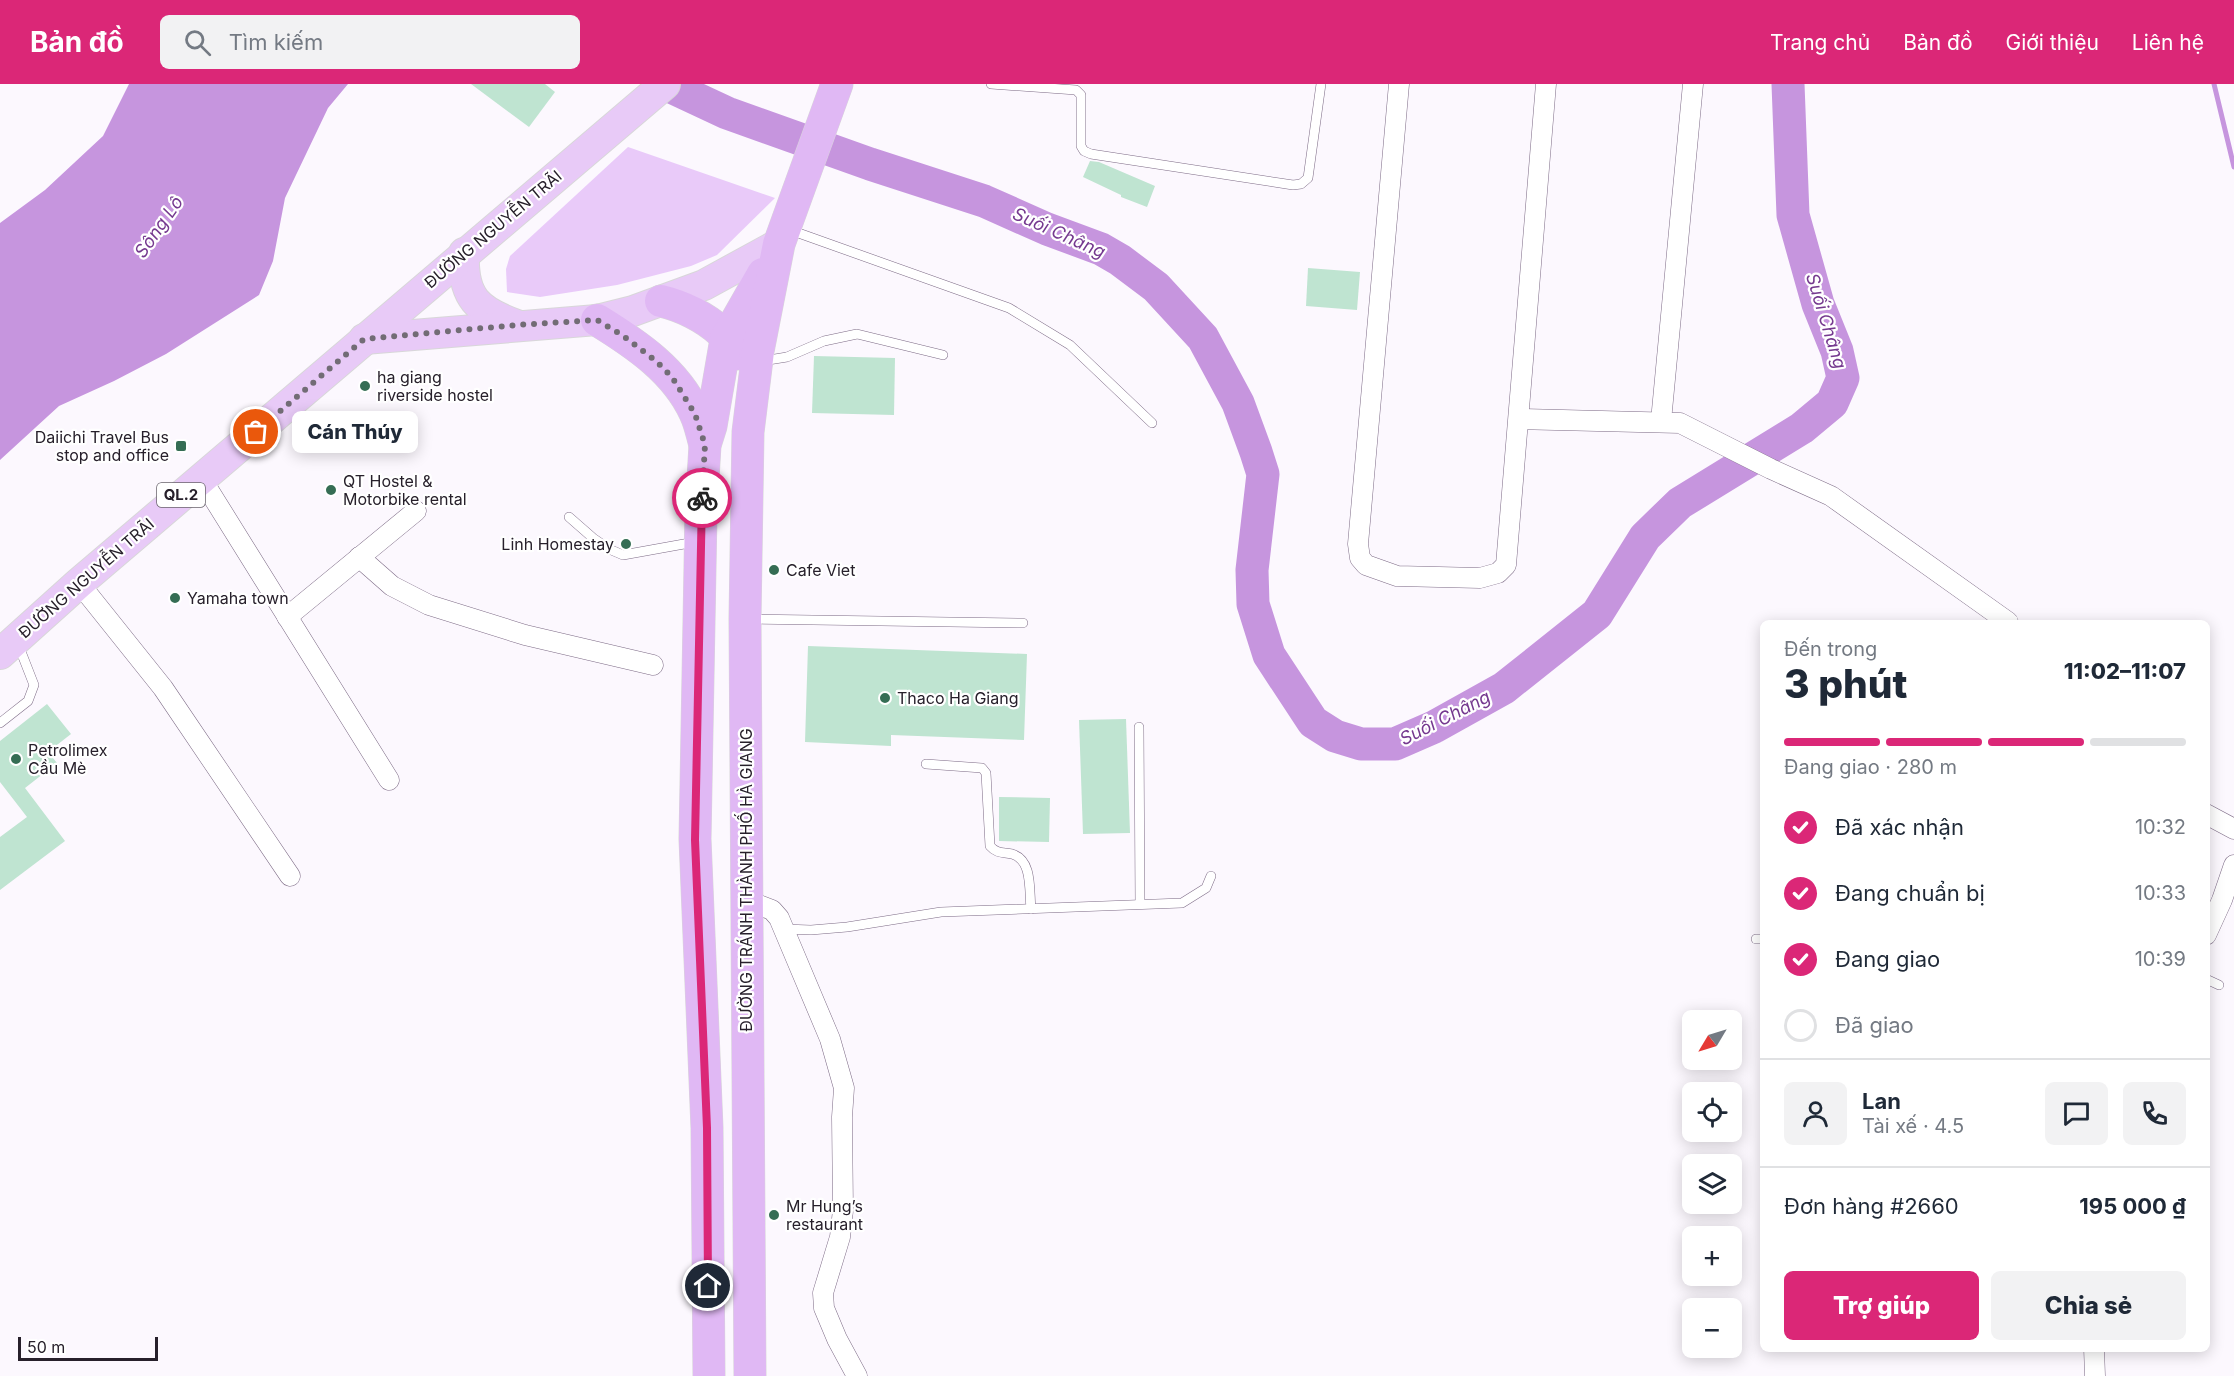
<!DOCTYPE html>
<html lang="vi">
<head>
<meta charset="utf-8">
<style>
  body { margin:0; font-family:Inter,sans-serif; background:#f2f2f3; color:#1f2937; height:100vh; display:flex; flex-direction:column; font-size:22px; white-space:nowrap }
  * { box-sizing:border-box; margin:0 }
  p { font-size:20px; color:#747a83 }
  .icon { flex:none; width:33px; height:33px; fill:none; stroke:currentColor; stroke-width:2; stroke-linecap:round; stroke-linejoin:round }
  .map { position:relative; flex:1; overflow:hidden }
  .drawer { position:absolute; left:1760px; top:536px; width:450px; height:732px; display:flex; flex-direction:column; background:#fff; border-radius:9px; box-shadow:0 3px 15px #0003 }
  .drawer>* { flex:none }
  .needle { width:39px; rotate:232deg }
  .controls { position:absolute; left:1682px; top:926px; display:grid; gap:12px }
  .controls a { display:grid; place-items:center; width:60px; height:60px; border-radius:9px; background:#fff; box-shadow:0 3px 15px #0003; font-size:30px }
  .scale { position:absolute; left:18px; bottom:15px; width:140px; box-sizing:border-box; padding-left:6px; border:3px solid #27202b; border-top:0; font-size:16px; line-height:21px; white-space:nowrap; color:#27202b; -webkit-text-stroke:4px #fff; paint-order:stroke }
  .pin { position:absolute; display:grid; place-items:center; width:51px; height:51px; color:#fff; margin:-26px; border:3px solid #fff; border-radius:50%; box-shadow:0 2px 6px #0007 }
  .courier { position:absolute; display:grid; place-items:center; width:60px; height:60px; margin:-30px; border:4px solid #db2777; border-radius:50%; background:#fff; color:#222; box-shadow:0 2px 8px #0007 }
  .bubble { position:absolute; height:42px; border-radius:9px; background:#fff; box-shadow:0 3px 15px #0003; font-size:20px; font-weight:800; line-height:42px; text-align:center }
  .summary em { font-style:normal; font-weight:800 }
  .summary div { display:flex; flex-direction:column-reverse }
  .summary { display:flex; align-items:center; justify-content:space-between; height:102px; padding:0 24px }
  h1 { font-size:39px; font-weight:800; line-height:45px }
  .bar { display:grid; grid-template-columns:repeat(4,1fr); gap:9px 6px; align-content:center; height:72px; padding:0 24px }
  .bar i { height:8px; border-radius:4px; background:#e0e1e3 }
  .bar .on { background:#db2777 }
  .bar p { grid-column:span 4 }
  .line { display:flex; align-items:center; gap:15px; padding:0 24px; border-top:2px solid #e0e1e3 }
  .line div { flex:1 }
  .round { display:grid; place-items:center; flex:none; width:63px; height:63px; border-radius:9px; background:#f2f2f3 }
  ol { padding:0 24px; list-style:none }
  li { display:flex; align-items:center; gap:18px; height:66px }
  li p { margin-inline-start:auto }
  li .icon { padding:6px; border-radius:50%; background:#db2777; color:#fff; stroke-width:4 }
  li:last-child { color:#747a83 }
  li i { width:33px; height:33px; border:3px solid #e0e1e3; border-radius:50% }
  .action { display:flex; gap:12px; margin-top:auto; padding:12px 24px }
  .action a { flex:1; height:69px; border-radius:9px; background:#db2777; color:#fff; font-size:24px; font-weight:800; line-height:69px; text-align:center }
  .action a+a { background:#f2f2f3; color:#1f2937 }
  header { display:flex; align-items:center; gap:36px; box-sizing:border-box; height:84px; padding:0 30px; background:#db2777; color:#fff }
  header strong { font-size:28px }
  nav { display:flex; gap:33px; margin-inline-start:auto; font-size:21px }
  .search { width:420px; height:54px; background:#f2f2f3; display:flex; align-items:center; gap:15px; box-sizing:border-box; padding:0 21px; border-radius:9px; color:#747a83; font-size:22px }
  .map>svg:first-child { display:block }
</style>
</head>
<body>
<header>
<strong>Bản đồ</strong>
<div class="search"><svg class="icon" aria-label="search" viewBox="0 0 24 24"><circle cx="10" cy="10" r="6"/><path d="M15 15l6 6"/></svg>Tìm kiếm</div>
<nav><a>Trang chủ</a><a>Bản đồ</a><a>Giới thiệu</a><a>Liên hệ</a></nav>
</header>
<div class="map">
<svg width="2234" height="1292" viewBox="0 0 2234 1292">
  <rect width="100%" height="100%" fill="#fcf8fe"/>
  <path fill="#e9caf9" d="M 628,63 L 775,114 L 717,171 L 691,182 L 617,201 L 540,213 L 507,208 L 506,185 L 510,172 Z"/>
  <path fill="#c695de" d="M 129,0 L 348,0 L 328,24 L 285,114 L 273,177 L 259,211 L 166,270 L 114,297 L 59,322 L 0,376 L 0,139 L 45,106 L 103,52 Z"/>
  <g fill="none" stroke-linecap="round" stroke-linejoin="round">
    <path stroke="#c695de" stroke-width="5" d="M 2214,0 L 2234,83"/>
    <path stroke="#c695de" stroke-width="33" d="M 665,0 L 727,29 L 870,80 L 984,117 L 1047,145 L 1101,165 L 1120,176 L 1156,203 L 1203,254 L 1238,319 L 1256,368 L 1263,390 L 1252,486 L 1253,520 L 1269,571 L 1313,638 L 1335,652 L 1361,660 L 1395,660 L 1434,643 L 1504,604 L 1597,530 L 1645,453 L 1680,419 L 1802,344 L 1832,319 L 1843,294 L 1837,267 L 1818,220 L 1793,131 L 1788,0"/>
  </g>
  <g fill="#bfe4d1">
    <path d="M 471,0 L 545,0 L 555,8 L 529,43 Z"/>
    <path d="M 1090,77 L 1099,78 L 1155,102 L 1147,123 L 1121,113 L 1121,111 L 1083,93 Z"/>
    <path d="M 1308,184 L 1360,188 L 1357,226 L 1306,222 Z"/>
    <path d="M 814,272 L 895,274 L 894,331 L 812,329 Z"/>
    <path d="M 808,562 L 1027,570 L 1024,656 L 891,651 L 891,662 L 805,658 Z"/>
    <path d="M 47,620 L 71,650 L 48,668 L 57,679 L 25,704 L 65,757 L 0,806 L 0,753 L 27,733 L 0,698 L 0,657 Z"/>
    <path d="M 1126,635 L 1130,749 L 1083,750 L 1079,636 Z"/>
    <path d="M 999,713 L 1050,714 L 1049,758 L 999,757 Z"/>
  </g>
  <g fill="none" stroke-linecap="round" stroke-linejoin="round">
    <defs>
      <g id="service">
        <path d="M 991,0 L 1076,6 L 1081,11 L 1081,62 L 1084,67 L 1091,70 L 1293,101 L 1301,100 L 1308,94 L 1321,0"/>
        <path d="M 790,146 L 1009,224 L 1070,261 L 1152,339"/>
        <path d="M 762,277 L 787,273 L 824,257 L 857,250 L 943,271"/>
        <path d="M 569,433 L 593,454 L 609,465 L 623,471 L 695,458"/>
        <path d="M 749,535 L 1023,539"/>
        <path d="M 0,639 L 28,617 L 34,601 L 18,560"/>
        <path d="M 1139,643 L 1140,820"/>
        <path d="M 926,680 L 982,684 L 986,689 L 990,762 C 997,770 1003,768 1012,770 C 1033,776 1029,807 1031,825"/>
        <path d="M 784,845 L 811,846 L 847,843 L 941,828 L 1182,819 L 1206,804 L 1211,792"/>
        <path d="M 1756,855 L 1762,855"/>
        <path d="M 2206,895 L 2219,901"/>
      </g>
      <g id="minor">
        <path d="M 1399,0 L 1358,460 L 1360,474 L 1366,481 L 1397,492 L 1480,494 L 1498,489 L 1506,481 L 1546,0"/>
        <path d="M 1519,335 L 1680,339 L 1771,385 L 1831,412 L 2008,538"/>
        <path d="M 1661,337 L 1693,0"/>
        <path d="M 201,394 L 389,696"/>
        <path d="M 359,473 L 392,502 L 429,521 L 525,551 L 653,581"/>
        <path d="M 79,499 L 163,604 L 290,792"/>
        <path d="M 287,533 L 416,427"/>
        <path d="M 2206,730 L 2234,745"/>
        <path d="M 746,816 L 772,826 L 779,834 L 830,955 L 844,1004 L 842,1033 L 843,1126 L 840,1153 L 823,1209 L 824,1224 L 837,1255 L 857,1292"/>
        <path d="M 2206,851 L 2222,816 L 2234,781"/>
        <path d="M 2094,1264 L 2095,1292"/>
      </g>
      <g id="primary">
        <path d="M 464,169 C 462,214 478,227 517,241"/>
        <path d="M 364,255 L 597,236 L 633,227 L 704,201 L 779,160"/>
        <path d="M 0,570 L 79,499 L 665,0"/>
      </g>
      <g id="trunk">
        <path d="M 661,217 C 682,222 705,233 721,248 C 727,254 733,263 738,270"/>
        <path d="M 597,236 C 636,260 676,287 695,329 C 700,339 702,351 705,361"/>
        <path d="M 709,1292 L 707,1044 L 695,755 L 701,429 L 705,361 L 711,342 L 726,255 L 763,190"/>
        <path d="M 750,1292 L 745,535 L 748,348 L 758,267 L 779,160 L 837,0"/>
      </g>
    </defs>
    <use href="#service" stroke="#7d6b86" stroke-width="10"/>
    <use href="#minor" stroke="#7d6b86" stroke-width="21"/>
    <use href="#primary" stroke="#d8d7d9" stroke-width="32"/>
    <use href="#trunk" stroke="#d8d7d9" stroke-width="33"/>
    <use href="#service" stroke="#fff" stroke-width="9"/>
    <use href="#minor" stroke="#fff" stroke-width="20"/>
    <use href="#primary" stroke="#e8caf7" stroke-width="30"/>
    <use href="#trunk" stroke="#e0b8f4" stroke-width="32"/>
  </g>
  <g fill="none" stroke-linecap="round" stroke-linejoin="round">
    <path stroke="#726c75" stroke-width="6" stroke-dasharray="0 10.8" d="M 256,348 L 364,255 L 517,241 L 597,236 L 622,251 L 656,277 L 672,293 L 695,330 L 705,361 L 702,414"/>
    <path stroke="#db2777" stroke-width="8" d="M 702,414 L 695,756 L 707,1044 L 708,1202"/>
  </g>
  <g fill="#356d54" stroke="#fff" stroke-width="2">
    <circle cx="365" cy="302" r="6"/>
    <rect x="175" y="356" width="12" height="12" rx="3"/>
    <circle cx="331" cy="406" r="6"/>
    <circle cx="626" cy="460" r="6"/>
    <circle cx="774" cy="486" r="6"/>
    <circle cx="175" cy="514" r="6"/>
    <circle cx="885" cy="614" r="6"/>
    <circle cx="16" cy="675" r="6"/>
    <circle cx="774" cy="1131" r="6"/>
  </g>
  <g text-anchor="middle" stroke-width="4.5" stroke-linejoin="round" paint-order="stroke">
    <rect fill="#fff" stroke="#68636b" stroke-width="1.5" x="157" y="399" width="48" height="24" rx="4.5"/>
    <g font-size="15" font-weight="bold" fill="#27202b">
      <text x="181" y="416">QL.2</text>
    </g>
    <g font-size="16" fill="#27202b" stroke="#fff">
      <text transform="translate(493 145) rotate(-40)" y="6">ĐƯỜNG NGUYỄN TRÃI</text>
      <text transform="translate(86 494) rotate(-41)" y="6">ĐƯỜNG NGUYỄN TRÃI</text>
      <text transform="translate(746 796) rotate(-90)" y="6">ĐƯỜNG TRÁNH THÀNH PHỐ HÀ GIANG</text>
    </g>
    <g font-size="16" fill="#27202b" stroke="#fff" text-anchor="start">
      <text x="377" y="299">ha giang<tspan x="377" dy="18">riverside hostel</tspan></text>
      <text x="169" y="359" text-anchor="end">Daiichi Travel Bus<tspan x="169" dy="18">stop and office</tspan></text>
      <text x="343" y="403">QT Hostel &amp;<tspan x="343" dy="18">Motorbike rental</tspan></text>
      <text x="614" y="466" text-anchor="end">Linh Homestay</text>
      <text x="786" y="492">Cafe Viet</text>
      <text x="187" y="520">Yamaha town</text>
      <text x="897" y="620">Thaco Ha Giang</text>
      <text x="28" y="672">Petrolimex<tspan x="28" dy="18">Cầu Mè</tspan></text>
      <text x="786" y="1128">Mr Hung’s<tspan x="786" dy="18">restaurant</tspan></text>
    </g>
    <g font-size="18" font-style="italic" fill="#75398f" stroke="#fff">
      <text transform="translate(159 143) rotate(-55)" y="6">Sông Lô</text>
      <text transform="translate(1059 149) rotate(24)" y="6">Suối Châng</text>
      <text transform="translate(1826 237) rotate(73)" y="6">Suối Châng</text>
      <text transform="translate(1445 634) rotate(-27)" y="6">Suối Châng</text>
    </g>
  </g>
</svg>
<div class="controls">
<a><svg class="needle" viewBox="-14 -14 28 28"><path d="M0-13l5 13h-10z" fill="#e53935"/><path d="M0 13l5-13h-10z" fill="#747a83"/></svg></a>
<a><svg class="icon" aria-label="locate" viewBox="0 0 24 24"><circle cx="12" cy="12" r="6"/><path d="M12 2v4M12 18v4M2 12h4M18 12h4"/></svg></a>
<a><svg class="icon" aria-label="layers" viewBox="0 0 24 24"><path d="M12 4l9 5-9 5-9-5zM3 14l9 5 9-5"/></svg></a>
<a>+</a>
<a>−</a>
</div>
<div class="scale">50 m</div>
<div class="pin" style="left:256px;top:348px;background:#ea580c"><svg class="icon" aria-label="bag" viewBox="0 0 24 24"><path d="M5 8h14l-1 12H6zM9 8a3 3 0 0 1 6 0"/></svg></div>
<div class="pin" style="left:708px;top:1202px;background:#1f2937"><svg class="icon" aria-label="home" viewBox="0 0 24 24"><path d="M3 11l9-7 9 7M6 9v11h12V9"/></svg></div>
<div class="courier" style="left:702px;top:414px"><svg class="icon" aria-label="bike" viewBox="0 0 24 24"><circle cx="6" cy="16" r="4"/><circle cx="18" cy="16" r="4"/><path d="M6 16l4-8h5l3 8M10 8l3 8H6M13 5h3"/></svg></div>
<div class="bubble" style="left:292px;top:327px;width:126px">Cán Thúy</div>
<section class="drawer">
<div class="summary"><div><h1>3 phút</h1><p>Đến trong</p></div><em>11:02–11:07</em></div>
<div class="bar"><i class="on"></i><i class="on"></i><i class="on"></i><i></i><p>Đang giao · 280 m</p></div>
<ol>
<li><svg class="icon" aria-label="check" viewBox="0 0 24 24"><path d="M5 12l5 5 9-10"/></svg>Đã xác nhận<p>10:32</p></li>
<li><svg class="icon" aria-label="check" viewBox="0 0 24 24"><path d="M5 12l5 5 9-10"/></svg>Đang chuẩn bị<p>10:33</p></li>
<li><svg class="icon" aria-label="check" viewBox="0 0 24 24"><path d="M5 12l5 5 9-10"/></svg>Đang giao<p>10:39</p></li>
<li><i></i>Đã giao</li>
</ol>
<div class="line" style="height:108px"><a class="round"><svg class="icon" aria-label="person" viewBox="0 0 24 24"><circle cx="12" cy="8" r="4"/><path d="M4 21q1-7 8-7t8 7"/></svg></a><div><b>Lan</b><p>Tài xế · 4.5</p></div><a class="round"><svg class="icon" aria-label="chat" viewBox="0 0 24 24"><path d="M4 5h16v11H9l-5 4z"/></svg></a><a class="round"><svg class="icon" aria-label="phone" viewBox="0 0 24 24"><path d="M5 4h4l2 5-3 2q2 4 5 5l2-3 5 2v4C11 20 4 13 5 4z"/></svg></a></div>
<div class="line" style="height:78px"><div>Đơn hàng #2660</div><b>195 000 ₫</b></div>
<div class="action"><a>Trợ giúp</a><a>Chia sẻ</a></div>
</section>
</div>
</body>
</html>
